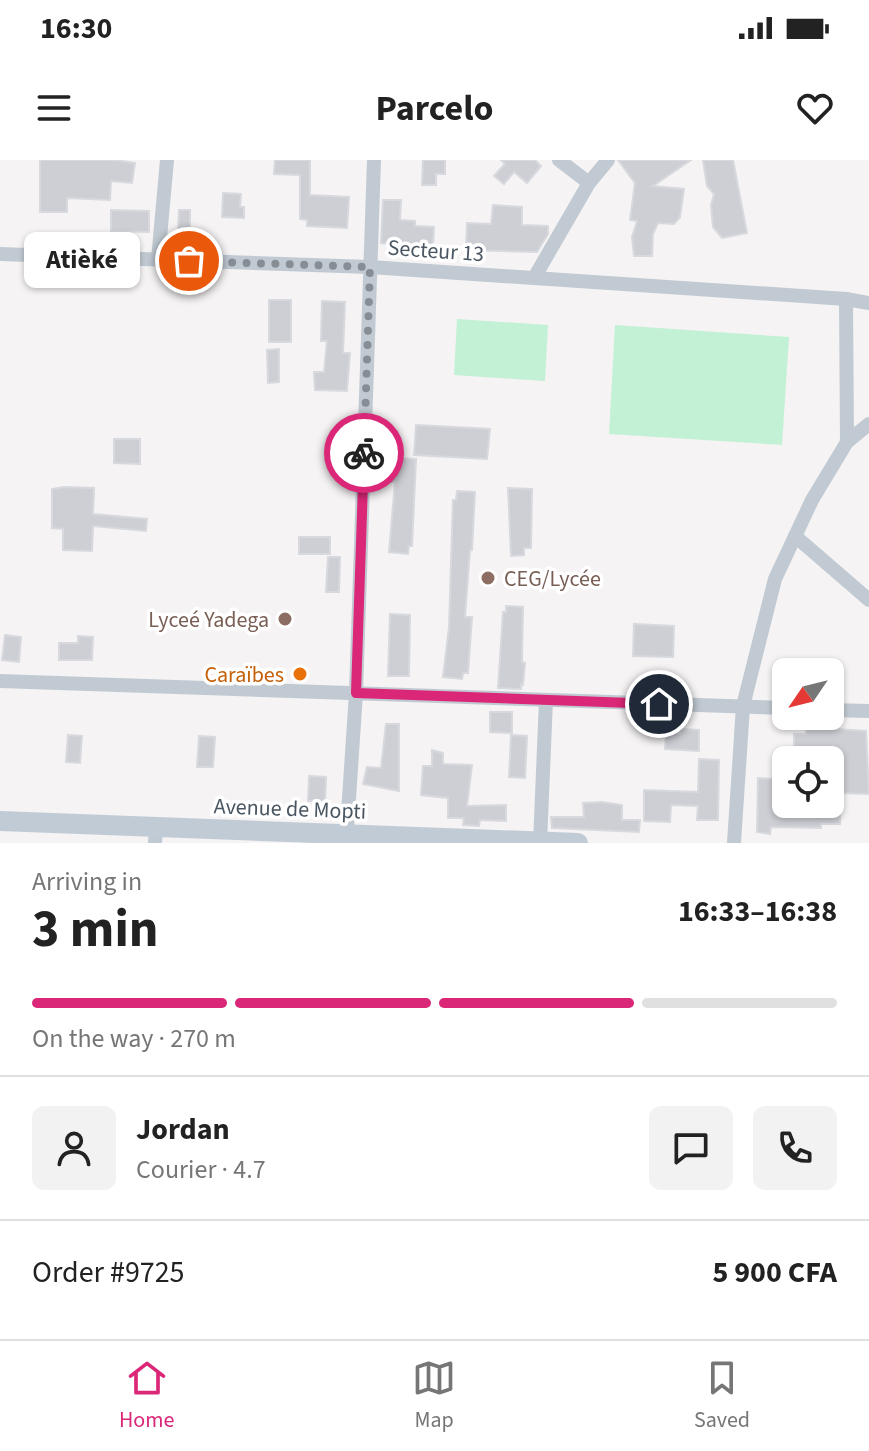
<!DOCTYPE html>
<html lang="en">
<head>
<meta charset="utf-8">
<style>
  body { margin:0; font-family:"Source Sans 3",sans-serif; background:#f2f2f2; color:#222; height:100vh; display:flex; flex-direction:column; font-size:30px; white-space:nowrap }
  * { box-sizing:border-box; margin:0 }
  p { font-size:26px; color:#767676 }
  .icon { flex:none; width:44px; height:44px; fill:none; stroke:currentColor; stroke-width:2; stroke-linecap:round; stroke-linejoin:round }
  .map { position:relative; height:683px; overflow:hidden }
  .details { display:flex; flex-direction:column; background:#fff; flex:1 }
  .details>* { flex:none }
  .needle { width:52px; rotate:235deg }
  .buttons { position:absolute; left:772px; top:498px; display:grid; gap:16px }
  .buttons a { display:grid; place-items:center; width:72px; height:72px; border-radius:12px; background:#fff; box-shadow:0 2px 6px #0004; font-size:40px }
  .pin { position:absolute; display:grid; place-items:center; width:68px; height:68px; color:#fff; margin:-34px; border:4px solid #fff; border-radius:50%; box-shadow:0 2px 8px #0007 }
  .courier { position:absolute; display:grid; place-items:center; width:80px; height:80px; margin:-40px; border:6px solid #db2777; border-radius:50%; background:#fff; color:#222; box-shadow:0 2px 10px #0007 }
  .bubble { position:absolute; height:56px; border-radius:12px; background:#fff; box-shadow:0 2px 6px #0004; font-size:26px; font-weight:700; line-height:56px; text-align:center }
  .headline em { font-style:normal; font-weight:700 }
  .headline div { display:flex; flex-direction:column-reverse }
  .headline { display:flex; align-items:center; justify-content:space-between; height:136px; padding:0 32px }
  h1 { font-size:52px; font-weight:700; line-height:60px }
  .bar { display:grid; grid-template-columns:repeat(4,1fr); gap:12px 8px; align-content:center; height:96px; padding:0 32px }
  .bar i { height:10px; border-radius:6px; background:#e0e0e0 }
  .bar .active { background:#db2777 }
  .bar p { grid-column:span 4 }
  .line { display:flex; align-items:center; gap:20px; padding:0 32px; border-top:2px solid #e0e0e0 }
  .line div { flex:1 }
  .round { display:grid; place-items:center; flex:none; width:84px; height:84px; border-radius:12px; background:#f2f2f2 }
  .status { display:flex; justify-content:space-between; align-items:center; height:56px; padding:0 40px; background:#fff; direction:ltr }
  .status svg { height:22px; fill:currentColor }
  header { display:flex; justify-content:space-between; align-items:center; height:104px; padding:0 32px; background:#fff; font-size:36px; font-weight:700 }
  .tab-bar { display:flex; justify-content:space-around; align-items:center; height:112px; border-top:2px solid #e0e0e0; background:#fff; font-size:22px; color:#767676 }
  .tab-bar a { display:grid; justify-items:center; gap:4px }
  .tab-bar .active { color:#db2777 }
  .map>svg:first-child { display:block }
</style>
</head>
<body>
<div class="status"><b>16:30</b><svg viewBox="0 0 49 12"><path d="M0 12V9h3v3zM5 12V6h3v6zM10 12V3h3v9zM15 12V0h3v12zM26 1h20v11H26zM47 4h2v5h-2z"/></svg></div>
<header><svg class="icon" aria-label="menu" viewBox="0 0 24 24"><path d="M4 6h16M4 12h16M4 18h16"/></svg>Parcelo<svg class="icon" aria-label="heart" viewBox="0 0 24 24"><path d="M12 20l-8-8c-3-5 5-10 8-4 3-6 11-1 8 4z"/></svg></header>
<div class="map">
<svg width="869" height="683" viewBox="0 0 869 683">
  <rect width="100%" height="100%" fill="#f5f3f3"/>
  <g fill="#c3f1d5">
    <path d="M 457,159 L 548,165 L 545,221 L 454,215 Z"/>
    <path d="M 615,165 L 789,177 L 782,285 L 609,274 Z"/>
  </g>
  <g fill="#cdcfd5" stroke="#d7d9de" stroke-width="2">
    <path d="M 40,0 L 115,0 L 135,3 L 132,23 L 111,21 L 110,40 L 67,38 L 67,52 L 40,52 Z"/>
    <path d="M 275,0 L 310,0 L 310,35 L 349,37 L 347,68 L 307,66 L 307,60 L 300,59 L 300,15 L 274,14 Z"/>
    <path d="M 423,0 L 445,0 L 445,14 L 436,14 L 436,25 L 422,25 Z"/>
    <path d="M 501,0 L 535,0 L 541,6 L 527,23 L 514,12 L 504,24 L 494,16 L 505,4 Z"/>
    <path d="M 618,0 L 691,0 L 653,26 L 684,29 L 680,57 L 674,64 L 658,63 L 653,74 L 652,96 L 634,96 L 632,77 L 637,61 L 630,60 L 635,23 Z"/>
    <path d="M 703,0 L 733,0 L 747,73 L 722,78 L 713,67 L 711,45 L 714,34 L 707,26 Z"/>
    <path d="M 223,33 L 241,34 L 240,47 L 244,47 L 244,58 L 222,57 Z"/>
    <path d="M 383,40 L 401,40 L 400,60 L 415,61 L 415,66 L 434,67 L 433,86 L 381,83 Z"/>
    <path d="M 493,45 L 522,47 L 522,65 L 548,66 L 548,74 L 537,92 L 466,90 L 467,63 L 491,64 Z"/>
    <path d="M 111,50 L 149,51 L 149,72 L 111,71 Z"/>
    <path d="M 179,50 L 190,50 L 190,91 L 177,90 Z"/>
    <rect x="269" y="140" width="22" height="42"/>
    <path d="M 322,141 L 345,142 L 343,193 L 350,193 L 347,231 L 315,230 L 314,212 L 324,212 L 327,181 L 321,181 Z"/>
    <path d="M 279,189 L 279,222 L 268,223 L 267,190 Z"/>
    <path d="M 416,265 L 490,269 L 487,299 L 414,295 Z"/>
    <path d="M 114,279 L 140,279 L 140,304 L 114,303 Z"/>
    <path d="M 395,298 L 416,299 L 412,386 L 409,386 L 408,394 L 389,392 L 395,322 L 390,322 Z"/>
    <path d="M 64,327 L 94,328 L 93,354 L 147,359 L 146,371 L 93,366 L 92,391 L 63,390 L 63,369 L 52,368 L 52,329 Z"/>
    <path d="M 508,328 L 532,329 L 531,388 L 524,388 L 524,395 L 511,396 Z"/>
    <path d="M 457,331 L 475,332 L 472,390 L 470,390 L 465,457 L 472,457 L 468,513 L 463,513 L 462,519 L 443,517 L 449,467 L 453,340 L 456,340 Z"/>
    <rect x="299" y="377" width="31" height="17"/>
    <path d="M 328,397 L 340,397 L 339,432 L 326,432 Z"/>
    <path d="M 506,446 L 523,447 L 522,502 L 525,503 L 523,525 L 521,524 L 521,529 L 498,528 L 503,452 L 506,452 Z"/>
    <path d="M 390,454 L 410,455 L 409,516 L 388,516 Z"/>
    <path d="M 634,464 L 674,466 L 673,497 L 633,496 Z"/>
    <path d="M 5,475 L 21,477 L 19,502 L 2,500 Z"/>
    <path d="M 78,476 L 93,477 L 92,500 L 59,500 L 59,483 L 78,483 Z"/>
    <path d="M 490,552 L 512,552 L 512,573 L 490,572 Z"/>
    <path d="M 386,564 L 399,564 L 399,631 L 363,624 L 367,607 L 381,608 Z"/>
    <path d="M 806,567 L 866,571 L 869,634 L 841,633 L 840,664 L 821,664 L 821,668 L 771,667 L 770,674 L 757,672 L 758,618 L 786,620 L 786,644 L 807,644 L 807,653 L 830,654 L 830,600 L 794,597 L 794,574 L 806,574 Z"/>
    <path d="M 681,569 L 699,570 L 699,591 L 665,589 L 666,572 L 680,573 Z"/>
    <path d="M 68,575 L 82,576 L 80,603 L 66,602 Z"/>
    <path d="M 511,575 L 527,576 L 525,618 L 509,617 Z"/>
    <path d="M 199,576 L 215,577 L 213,607 L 197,607 Z"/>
    <path d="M 432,590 L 443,593 L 443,604 L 472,605 L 467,646 L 506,645 L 506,661 L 480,660 L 479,666 L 463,665 L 464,658 L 448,658 L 448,638 L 421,635 L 423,606 L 432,606 Z"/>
    <path d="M 699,599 L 719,600 L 718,660 L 697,660 L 698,646 L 671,645 L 670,662 L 644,661 L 644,630 L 698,632 Z"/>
    <path d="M 309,616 L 326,617 L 325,642 L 308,641 Z"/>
    <path d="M 602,642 L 622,645 L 622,660 L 640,660 L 639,672 L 552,668 L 551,657 L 584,657 L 583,643 Z"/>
  </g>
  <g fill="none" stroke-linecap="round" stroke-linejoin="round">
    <g stroke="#c1cad2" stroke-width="14">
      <path d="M 559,0 L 589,23"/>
      <path d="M 0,94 L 370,107 L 846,139 L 869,143"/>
      <path d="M 158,100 L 167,0"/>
      <path d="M 534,118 L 589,23 L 608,0"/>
      <path d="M 846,139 L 847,282"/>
      <path d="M 795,376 L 869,440"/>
      <path d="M 0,521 L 786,548"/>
      <path d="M 830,550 L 869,551"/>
      <path d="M 155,683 L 156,667"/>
      <path d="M 346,683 L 356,533 L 374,0"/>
      <path d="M 540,683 L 546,540"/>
      <path d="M 734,683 L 743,546 L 775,419 L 812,340 L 847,282 L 869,264"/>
    </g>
    <path stroke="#c1cbd6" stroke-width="20" d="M 0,661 L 578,683"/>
  </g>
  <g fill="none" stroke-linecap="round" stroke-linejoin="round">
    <path stroke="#868d94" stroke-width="8" stroke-dasharray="0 14.4" d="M 189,101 L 370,107 L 364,293"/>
    <path stroke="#db2777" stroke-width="10" d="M 364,293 L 356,533 L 659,544"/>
  </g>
  <g fill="#8d6e63" stroke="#fff" stroke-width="3">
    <circle cx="488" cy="418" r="8"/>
    <circle cx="285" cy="459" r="8"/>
  </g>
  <circle fill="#e8710a" stroke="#fff" stroke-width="3" cx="300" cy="514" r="8"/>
  <g text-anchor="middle" stroke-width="7" stroke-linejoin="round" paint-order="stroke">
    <g font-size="22" fill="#4a5661" stroke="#fff">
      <text transform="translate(436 90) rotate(4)" y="8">Secteur 13</text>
      <text transform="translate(290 648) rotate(2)" y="8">Avenue de Mopti</text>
    </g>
    <g font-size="22" fill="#785e54" stroke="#fff" text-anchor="start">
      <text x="504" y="426">CEG/Lycée</text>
      <text x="269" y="467" text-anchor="end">Lyceé Yadega</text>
    </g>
    <g font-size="22" fill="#c56008" stroke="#fff" text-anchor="end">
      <text x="284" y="522">Caraïbes</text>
    </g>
  </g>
</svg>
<div class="buttons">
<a><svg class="needle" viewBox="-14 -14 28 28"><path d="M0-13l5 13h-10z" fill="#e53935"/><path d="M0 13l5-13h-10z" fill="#767676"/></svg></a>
<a><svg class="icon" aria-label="locate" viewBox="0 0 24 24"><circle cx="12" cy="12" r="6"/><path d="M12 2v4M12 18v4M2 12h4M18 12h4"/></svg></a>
</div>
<div class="pin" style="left:189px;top:101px;background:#ea580c"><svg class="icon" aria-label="bag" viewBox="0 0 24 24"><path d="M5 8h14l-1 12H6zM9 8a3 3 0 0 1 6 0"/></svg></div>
<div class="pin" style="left:659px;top:544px;background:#1f2937"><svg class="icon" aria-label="home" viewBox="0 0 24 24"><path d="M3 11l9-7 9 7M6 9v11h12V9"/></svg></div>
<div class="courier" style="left:364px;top:293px"><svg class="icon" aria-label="bike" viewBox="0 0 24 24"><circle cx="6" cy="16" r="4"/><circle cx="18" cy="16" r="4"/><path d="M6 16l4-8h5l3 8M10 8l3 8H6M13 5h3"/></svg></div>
<div class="bubble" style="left:24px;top:72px;width:116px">Atièké</div>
</div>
<section class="details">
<div class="headline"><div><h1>3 min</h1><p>Arriving in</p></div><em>16:33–16:38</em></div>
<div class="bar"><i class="active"></i><i class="active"></i><i class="active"></i><i></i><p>On the way · 270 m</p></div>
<div class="line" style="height:144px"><a class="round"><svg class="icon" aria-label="person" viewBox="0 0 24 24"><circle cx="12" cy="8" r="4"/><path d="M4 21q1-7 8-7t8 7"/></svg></a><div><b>Jordan</b><p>Courier · 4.7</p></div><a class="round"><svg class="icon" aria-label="chat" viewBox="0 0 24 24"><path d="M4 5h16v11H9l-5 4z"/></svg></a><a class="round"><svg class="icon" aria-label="phone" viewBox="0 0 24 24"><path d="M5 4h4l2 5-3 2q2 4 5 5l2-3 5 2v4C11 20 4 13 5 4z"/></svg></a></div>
<div class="line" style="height:104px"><div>Order #9725</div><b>5 900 CFA</b></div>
</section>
<nav class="tab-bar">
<a class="active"><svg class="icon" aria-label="home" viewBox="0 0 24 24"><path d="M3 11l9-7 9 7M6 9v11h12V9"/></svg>Home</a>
<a><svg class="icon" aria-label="map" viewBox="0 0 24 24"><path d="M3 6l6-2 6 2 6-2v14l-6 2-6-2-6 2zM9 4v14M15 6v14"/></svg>Map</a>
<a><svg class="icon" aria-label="saved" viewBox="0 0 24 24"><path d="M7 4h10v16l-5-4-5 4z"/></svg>Saved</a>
</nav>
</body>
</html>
